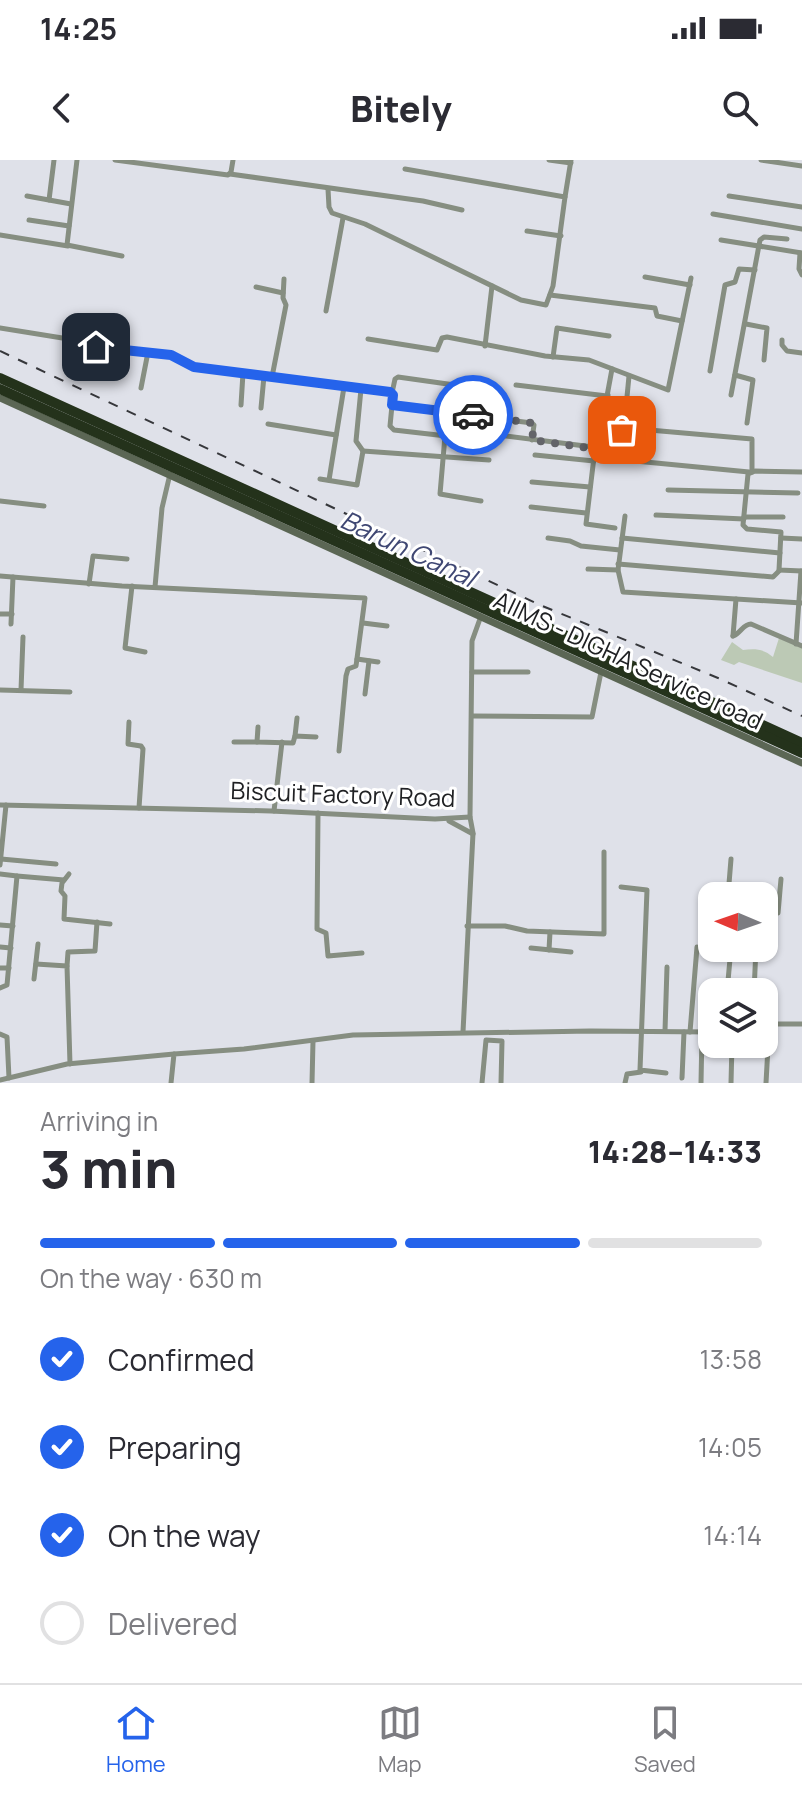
<!DOCTYPE html>
<html lang="en">
<head>
<meta charset="utf-8">
<style>
  body { margin:0; font-family:Manrope,sans-serif; background:#f7f7f7; color:#2b2b33; height:100vh; display:flex; flex-direction:column; font-size:30px; white-space:nowrap }
  * { box-sizing:border-box; margin:0 }
  p { font-size:26px; color:#7c7c81 }
  .icon { flex:none; width:44px; height:44px; fill:none; stroke:currentColor; stroke-width:2; stroke-linecap:round; stroke-linejoin:round }
  .map { position:relative; height:923px; overflow:hidden }
  .sheet { display:flex; flex-direction:column; background:#fff; flex:1 }
  .sheet>* { flex:none }
  .needle { width:52px; rotate:272deg }
  .fabs { position:absolute; left:698px; top:722px; display:grid; gap:16px }
  .fabs a { display:grid; place-items:center; width:80px; height:80px; border-radius:16px; background:#fff; box-shadow:0 2px 6px #0004; font-size:40px }
  .pin { position:absolute; display:grid; place-items:center; width:68px; height:68px; color:#fff; margin:-34px; border-radius:16px; box-shadow:0 4px 12px #0006 }
  .courier { position:absolute; display:grid; place-items:center; width:80px; height:80px; margin:-40px; border:6px solid #2563eb; border-radius:50%; background:#fff; color:#222; box-shadow:0 2px 10px #0007 }
  .overview em { font-style:normal; font-weight:800 }
  .overview div { display:flex; flex-direction:column-reverse }
  .overview { display:flex; align-items:center; justify-content:space-between; height:136px; padding:0 40px }
  h1 { font-size:52px; font-weight:800; line-height:60px }
  .bar { display:grid; grid-template-columns:repeat(4,1fr); gap:12px 8px; align-content:center; height:96px; padding:0 40px }
  .bar i { height:10px; border-radius:6px; background:#e1e1e2 }
  .bar .on { background:#2563eb }
  .bar p { grid-column:span 4 }
  ol { padding:0 40px; list-style:none }
  li { display:flex; align-items:center; gap:24px; height:88px }
  li p { margin-inline-start:auto }
  li .icon { padding:8px; border-radius:50%; background:#2563eb; color:#fff; stroke-width:4 }
  li:last-child { color:#7c7c81 }
  li i { width:44px; height:44px; border:4px solid #e1e1e2; border-radius:50% }
  .status { display:flex; justify-content:space-between; align-items:center; height:56px; padding:0 40px; background:#fff; direction:ltr }
  .status svg { height:22px; fill:currentColor }
  header { display:flex; justify-content:space-between; align-items:center; height:104px; padding:0 40px; background:#fff; font-size:36px; font-weight:800 }
  .menu { display:flex; justify-content:space-around; align-items:center; height:112px; border-top:2px solid #e1e1e2; background:#fff; font-size:22px; color:#7c7c81 }
  .menu a { display:grid; justify-items:center; gap:4px }
  .menu .on { color:#2563eb }
  .map>svg:first-child { display:block }
</style>
</head>
<body>
<div class="status"><b>14:25</b><svg viewBox="0 0 49 12"><path d="M0 12V9h3v3zM5 12V6h3v6zM10 12V3h3v9zM15 12V0h3v12zM26 1h20v11H26zM47 4h2v5h-2z"/></svg></div>
<header><svg class="icon" aria-label="back" viewBox="0 0 24 24"><path d="M15 5l-7 7 7 7"/></svg>Bitely<svg class="icon" aria-label="search" viewBox="0 0 24 24"><circle cx="10" cy="10" r="6"/><path d="M15 15l6 6"/></svg></header>
<div class="map">
<svg width="802" height="923" viewBox="0 0 802 923">
  <rect width="100%" height="100%" fill="#dfe1e9"/>
  <path fill="#bcc9b5" d="M 779,478 L 802,488 L 802,523 L 739,502 L 734,505 L 721,500 L 732,482 L 743,490 C 753,489 763,488 773,497 Z"/>
  <g fill="none" stroke-linecap="round" stroke-linejoin="round">
    <g stroke="#868e81" stroke-width="5">
      <path d="M 77,0 L 67,85 L 122,96"/>
      <path d="M 115,0 L 228,15 L 231,12 L 233,0"/>
      <path d="M 549,0 L 571,3"/>
      <path d="M 761,0 L 802,6"/>
      <path d="M 230,14 L 423,41 L 462,50"/>
      <path d="M 328,29 L 329,47 L 332,53 L 365,64 L 521,140 L 546,145 L 553,126 L 565,37 L 405,9"/>
      <path d="M 27,36 L 71,44"/>
      <path d="M 729,36 L 802,47"/>
      <path d="M 565,37 L 571,0"/>
      <path d="M 49,40 L 54,0"/>
      <path d="M 713,54 L 802,69"/>
      <path d="M 29,60 L 69,66"/>
      <path d="M 527,71 L 561,76"/>
      <path d="M 0,75 L 68,86"/>
      <path d="M 721,80 L 802,93"/>
      <path d="M 800,93 L 799,109 L 802,115"/>
      <path d="M 645,117 L 690,125"/>
      <path d="M 256,127 L 283,133"/>
      <path d="M 550,135 L 655,148 L 657,156 L 682,161"/>
      <path d="M 326,151 L 343,58"/>
      <path d="M 746,164 L 767,168 L 764,200"/>
      <path d="M 0,168 L 81,181 L 96,187 L 171,195 L 194,207 L 390,232 L 393,235 L 390,266 L 394,270 L 490,281 L 498,275 L 593,287 L 594,297 L 586,364 L 615,368"/>
      <path d="M 368,179 L 437,190 L 442,178 L 447,177 L 545,196 L 589,200 L 668,230 L 691,118"/>
      <path d="M 782,180 L 782,185 L 787,191 L 802,193"/>
      <path d="M 485,186 L 492,126"/>
      <path d="M 553,197 L 557,168 L 609,176"/>
      <path d="M 710,211 L 725,125 L 735,122 L 739,109 L 755,110"/>
      <path d="M 735,215 L 753,220 L 747,263"/>
      <path d="M 272,217 L 286,145 L 283,138 L 284,119"/>
      <path d="M 516,225 L 607,236 L 612,209"/>
      <path d="M 141,228 L 148,192"/>
      <path d="M 361,229 L 356,281 L 363,291"/>
      <path d="M 392,233 L 395,219 L 398,217 L 476,228"/>
      <path d="M 731,235 L 760,80 L 764,77 L 787,79"/>
      <path d="M 241,245 L 243,213"/>
      <path d="M 392,245 L 532,263 L 534,265 L 532,280"/>
      <path d="M 261,248 L 264,216"/>
      <path d="M 607,251 L 608,235"/>
      <path d="M 268,264 L 336,275"/>
      <path d="M 638,269 L 752,279 L 752,312"/>
      <path d="M 445,276 L 440,334 L 481,341"/>
      <path d="M 595,288 L 599,269 L 624,268 L 629,216"/>
      <path d="M 535,295 L 594,301"/>
      <path d="M 594,297 L 749,312"/>
      <path d="M 802,312 L 755,311 L 748,314 L 743,365 L 747,369 L 781,372 L 779,410 L 802,411"/>
      <path d="M 320,319 L 357,325 L 363,291 L 489,300"/>
      <path d="M 329,320 L 344,227"/>
      <path d="M 532,322 L 590,327"/>
      <path d="M 668,330 L 798,333"/>
      <path d="M 0,341 L 44,346"/>
      <path d="M 531,347 L 586,353"/>
      <path d="M 656,355 L 744,359"/>
      <path d="M 625,356 L 618,410 L 623,432 L 802,443"/>
      <path d="M 744,357 L 783,357"/>
      <path d="M 548,378 L 570,381 L 581,386 L 620,390"/>
      <path d="M 622,378 L 780,393"/>
      <path d="M 781,378 L 802,379"/>
      <path d="M 618,404 L 773,417 L 780,410"/>
      <path d="M 588,409 L 618,410"/>
      <path d="M 0,416 L 122,426 L 365,438 L 356,506 L 348,509 L 346,516 L 339,591"/>
      <path d="M 89,424 L 93,396 L 127,399"/>
      <path d="M 132,426 L 125,488 L 145,492"/>
      <path d="M 155,427 L 162,348 L 170,314"/>
      <path d="M 0,454 L 12,454"/>
      <path d="M 363,463 L 387,466"/>
      <path d="M 11,464 L 13,417"/>
      <path d="M 733,476 C 741,473 743,464 751,464 L 802,486"/>
      <path d="M 733,476 L 736,439"/>
      <path d="M 796,484 L 801,411"/>
      <path d="M 357,499 L 378,502"/>
      <path d="M 472,512 L 528,512"/>
      <path d="M 0,530 L 70,532"/>
      <path d="M 21,530 L 23,477"/>
      <path d="M 365,534 L 369,501"/>
      <path d="M 472,556 L 592,557 L 601,512"/>
      <path d="M 129,562 L 128,584 L 141,586 L 143,589 L 139,648"/>
      <path d="M 258,567 L 257,582 L 293,583 L 295,576 L 316,577"/>
      <path d="M 295,576 L 297,558"/>
      <path d="M 234,582 L 257,582"/>
      <path d="M 0,645 L 271,651 L 435,659 L 470,657 L 473,673 L 463,872"/>
      <path d="M 274,651 L 282,582"/>
      <path d="M 318,653 L 317,769 L 326,773 L 328,796 L 362,793"/>
      <path d="M 470,657 L 472,481 L 481,456"/>
      <path d="M 449,661 L 473,674"/>
      <path d="M 1,699 L 56,704"/>
      <path d="M 0,705 L 6,645"/>
      <path d="M 0,714 L 17,716 L 7,825 L 0,828"/>
      <path d="M 69,714 L 62,723 L 61,731 L 65,736 L 64,759 L 110,764"/>
      <path d="M 17,716 L 64,720"/>
      <path d="M 621,727 L 647,730 L 640,910 L 666,913"/>
      <path d="M 728,736 L 731,699"/>
      <path d="M 764,755 L 778,753 L 781,719"/>
      <path d="M 0,765 L 13,766"/>
      <path d="M 467,766 L 505,766 L 527,771 L 604,774 L 604,692"/>
      <path d="M 0,787 L 11,788"/>
      <path d="M 531,788 L 571,792"/>
      <path d="M 549,790 L 550,772"/>
      <path d="M 36,804 L 67,806 L 70,904"/>
      <path d="M 67,806 L 68,792 L 95,791 L 97,762"/>
      <path d="M 0,808 L 9,808"/>
      <path d="M 34,819 L 38,784"/>
      <path d="M 727,832 L 731,788"/>
      <path d="M 754,832 L 756,788"/>
      <path d="M 764,864 L 802,864"/>
      <path d="M 665,871 L 667,807"/>
      <path d="M 690,872 L 697,787"/>
      <path d="M 0,874 L 7,877 L 9,918"/>
      <path d="M 764,875 L 768,887 L 766,923"/>
      <path d="M 682,918 L 684,872"/>
      <path d="M 0,920 L 67,904 L 174,894"/>
      <path d="M 171,923 L 174,894 L 244,889 L 353,875 L 590,871 L 712,872"/>
      <path d="M 312,923 L 313,881"/>
      <path d="M 482,923 L 486,880 L 502,881 L 501,923"/>
      <path d="M 625,923 L 627,914 L 641,912"/>
      <path d="M 701,923 L 702,872"/>
      <path d="M 731,923 L 732,884"/>
    </g>
    <path stroke="#5b6654" stroke-width="7" d="M 0,238 L 802,603"/>
    <g stroke="#24321b" stroke-width="10">
      <path d="M 0,218 L 802,583"/>
      <path d="M 0,229 L 802,593"/>
    </g>
    <path stroke="#36373b" stroke-width="2" stroke-dasharray="10 10" stroke-linecap="butt" d="M 0,191 L 540,445 L 718,518 L 802,556"/>
  </g>
  <g fill="none" stroke-linecap="round" stroke-linejoin="round">
    <path stroke="#636469" stroke-width="8" stroke-dasharray="0 14.4" d="M 473,255 L 532,263 L 534,265 L 532,280 L 595,289 L 599,269 L 622,270"/>
    <path stroke="#2563eb" stroke-width="10" d="M 96,187 L 171,195 L 194,207 L 390,232 L 393,235 L 392,245 L 473,255"/>
  </g>
  <g text-anchor="middle" stroke-width="6" stroke-linejoin="round" paint-order="stroke">
    <g font-size="24" fill="#202124" stroke="#fff">
      <text transform="translate(628 501) rotate(25)" y="8">AIIMS - DIGHA Service road</text>
      <text transform="translate(343 635) rotate(2)" y="8">Biscuit Factory Road</text>
    </g>
    <g font-size="26" font-style="italic" fill="#3f4773" stroke="#fff">
      <text transform="translate(408 389) rotate(25)" y="9">Barun Canal</text>
    </g>
  </g>
</svg>
<div class="fabs">
<a><svg class="needle" viewBox="-14 -14 28 28"><path d="M0-13l5 13h-10z" fill="#e53935"/><path d="M0 13l5-13h-10z" fill="#7c7c81"/></svg></a>
<a><svg class="icon" aria-label="layers" viewBox="0 0 24 24"><path d="M12 4l9 5-9 5-9-5zM3 14l9 5 9-5"/></svg></a>
</div>
<div class="pin" style="left:622px;top:270px;background:#ea580c"><svg class="icon" aria-label="bag" viewBox="0 0 24 24"><path d="M5 8h14l-1 12H6zM9 8a3 3 0 0 1 6 0"/></svg></div>
<div class="pin" style="left:96px;top:187px;background:#1f2937"><svg class="icon" aria-label="home" viewBox="0 0 24 24"><path d="M3 11l9-7 9 7M6 9v11h12V9"/></svg></div>
<div class="courier" style="left:473px;top:255px"><svg class="icon" aria-label="car" viewBox="0 0 24 24"><path d="M5 17H2v-5l4-1 3-4h7l3 4 3 1v5h-3M9 17h6M6 11h13"/><circle cx="7" cy="17" r="2"/><circle cx="17" cy="17" r="2"/></svg></div>
</div>
<section class="sheet">
<div class="overview"><div><h1>3 min</h1><p>Arriving in</p></div><em>14:28–14:33</em></div>
<div class="bar"><i class="on"></i><i class="on"></i><i class="on"></i><i></i><p>On the way · 630 m</p></div>
<ol>
<li><svg class="icon" aria-label="check" viewBox="0 0 24 24"><path d="M5 12l5 5 9-10"/></svg>Confirmed<p>13:58</p></li>
<li><svg class="icon" aria-label="check" viewBox="0 0 24 24"><path d="M5 12l5 5 9-10"/></svg>Preparing<p>14:05</p></li>
<li><svg class="icon" aria-label="check" viewBox="0 0 24 24"><path d="M5 12l5 5 9-10"/></svg>On the way<p>14:14</p></li>
<li><i></i>Delivered</li>
</ol>
</section>
<nav class="menu">
<a class="on"><svg class="icon" aria-label="home" viewBox="0 0 24 24"><path d="M3 11l9-7 9 7M6 9v11h12V9"/></svg>Home</a>
<a><svg class="icon" aria-label="map" viewBox="0 0 24 24"><path d="M3 6l6-2 6 2 6-2v14l-6 2-6-2-6 2zM9 4v14M15 6v14"/></svg>Map</a>
<a><svg class="icon" aria-label="saved" viewBox="0 0 24 24"><path d="M7 4h10v16l-5-4-5 4z"/></svg>Saved</a>
</nav>
</body>
</html>
